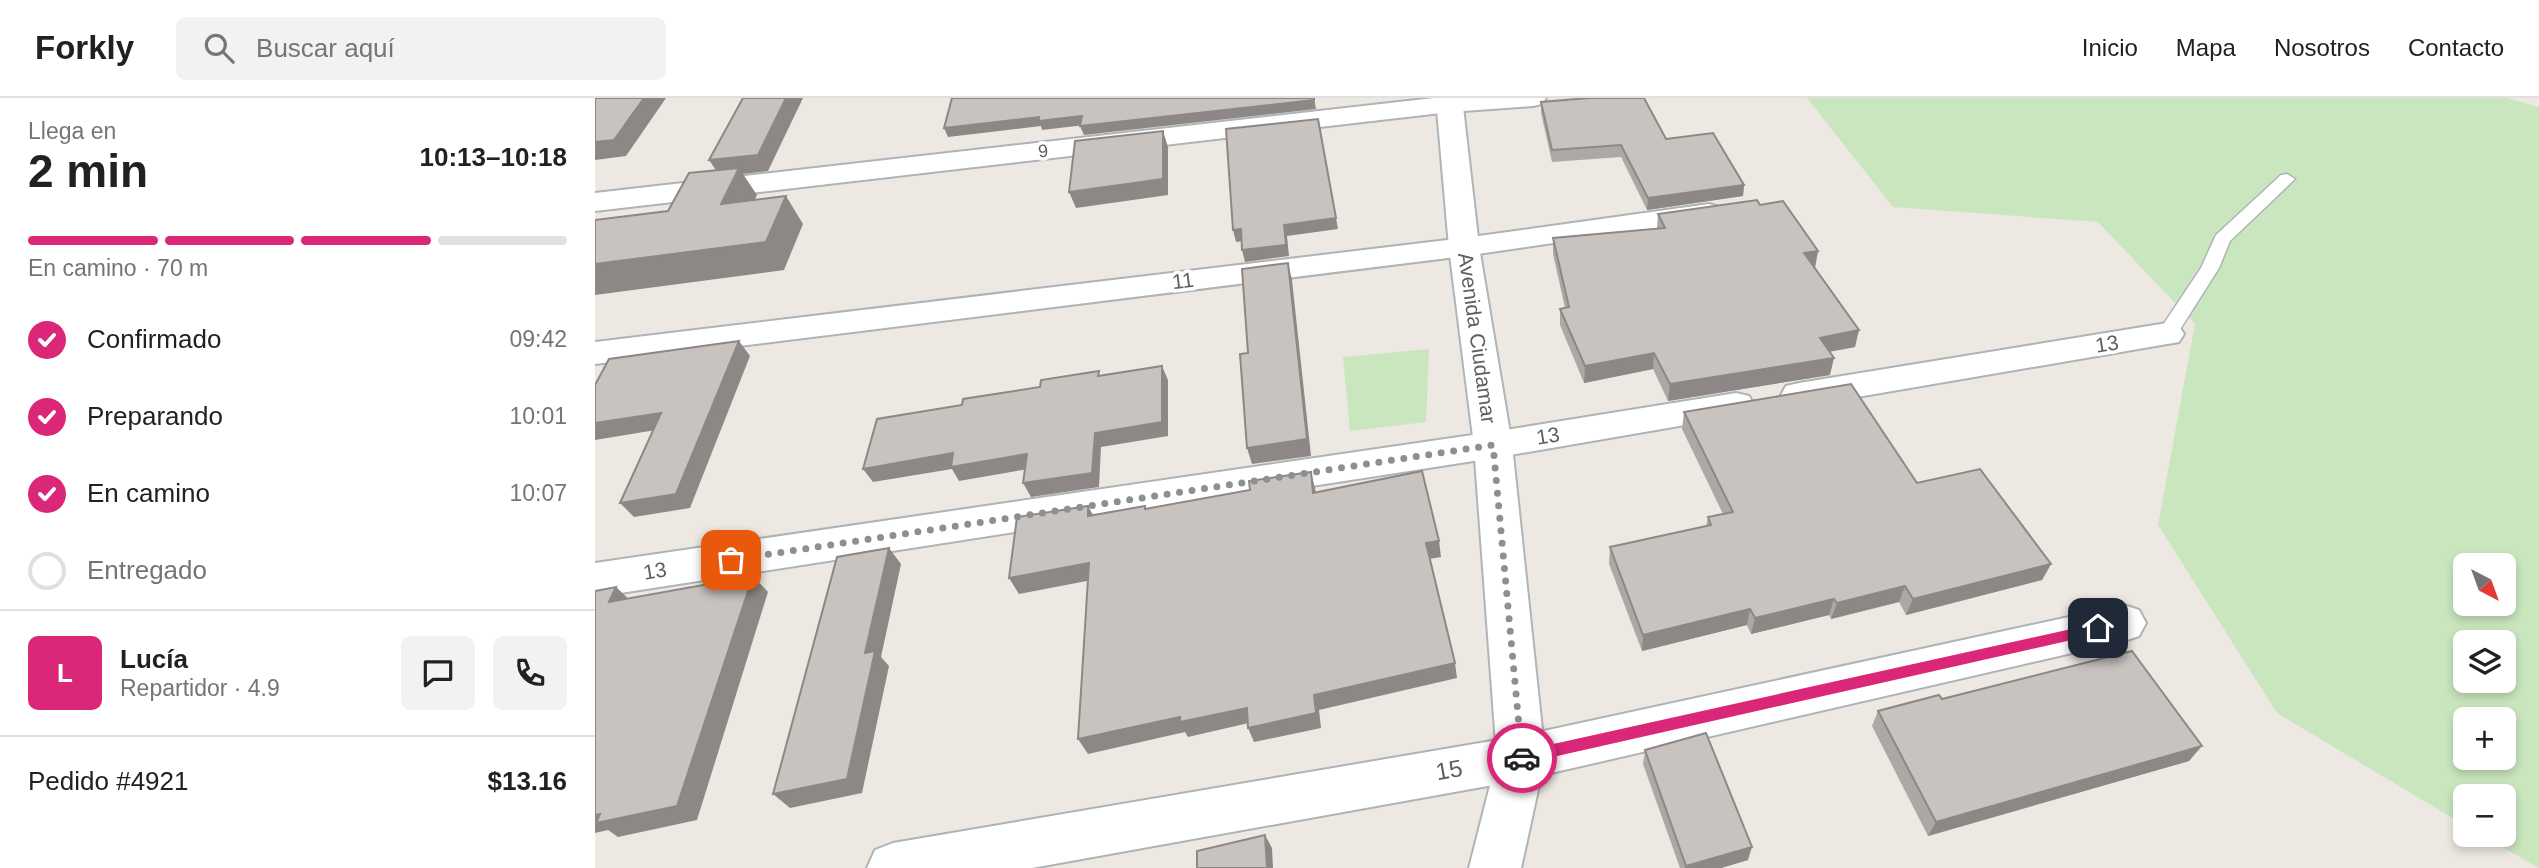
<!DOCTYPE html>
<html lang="es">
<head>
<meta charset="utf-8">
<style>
  body { margin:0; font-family:Helvetica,sans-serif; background:#f2f2f2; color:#202124; height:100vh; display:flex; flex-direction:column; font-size:26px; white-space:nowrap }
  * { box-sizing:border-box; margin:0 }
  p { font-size:23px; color:#757577 }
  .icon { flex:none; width:38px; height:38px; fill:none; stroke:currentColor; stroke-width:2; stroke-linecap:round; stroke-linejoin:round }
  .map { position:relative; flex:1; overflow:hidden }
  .drawer { display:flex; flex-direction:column; background:#fff; width:595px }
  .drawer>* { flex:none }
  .needle { width:46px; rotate:139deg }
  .tools { position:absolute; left:1858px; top:455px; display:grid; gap:14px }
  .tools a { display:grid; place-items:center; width:63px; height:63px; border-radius:10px; background:#fff; box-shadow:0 4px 10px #0003; font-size:35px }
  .pin { position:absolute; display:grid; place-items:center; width:60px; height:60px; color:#fff; margin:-30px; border-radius:14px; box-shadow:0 4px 10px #0006 }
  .courier { position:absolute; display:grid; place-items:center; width:70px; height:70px; margin:-35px; border:5px solid #db2777; border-radius:50%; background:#fff; color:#222; box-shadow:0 2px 9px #0007 }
  .overview em { font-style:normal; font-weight:600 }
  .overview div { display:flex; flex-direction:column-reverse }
  .overview { display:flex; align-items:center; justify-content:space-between; height:119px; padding:0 28px }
  h1 { font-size:46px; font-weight:600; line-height:52px }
  .bar { display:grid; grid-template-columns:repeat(4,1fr); gap:10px 7px; align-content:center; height:84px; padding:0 28px }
  .bar i { height:9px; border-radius:5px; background:#e0e0e0 }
  .bar .active { background:#db2777 }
  .bar p { grid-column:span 4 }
  .line { display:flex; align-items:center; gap:18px; padding:0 28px; border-top:2px solid #e0e0e0 }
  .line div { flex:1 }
  .round { display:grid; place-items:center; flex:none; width:74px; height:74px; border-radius:10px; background:#f2f2f2 }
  ol { padding:0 28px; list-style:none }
  li { display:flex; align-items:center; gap:21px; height:77px }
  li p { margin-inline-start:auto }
  li .icon { padding:7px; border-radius:50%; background:#db2777; color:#fff; stroke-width:4 }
  li:last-child { color:#757577 }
  li i { width:38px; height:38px; border:4px solid #e0e0e0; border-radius:50% }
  header { display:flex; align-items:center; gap:42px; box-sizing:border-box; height:98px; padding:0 35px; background:#fff; border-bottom:2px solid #e0e0e0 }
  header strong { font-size:33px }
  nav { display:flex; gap:38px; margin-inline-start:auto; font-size:24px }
  .search { width:490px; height:63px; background:#f2f2f2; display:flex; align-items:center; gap:18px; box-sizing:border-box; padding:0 24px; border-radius:10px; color:#757577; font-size:26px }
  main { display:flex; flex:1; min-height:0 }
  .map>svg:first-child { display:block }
</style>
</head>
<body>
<header>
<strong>Forkly</strong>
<div class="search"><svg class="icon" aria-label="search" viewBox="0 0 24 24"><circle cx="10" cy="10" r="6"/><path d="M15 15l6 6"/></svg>Buscar aquí</div>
<nav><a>Inicio</a><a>Mapa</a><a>Nosotros</a><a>Contacto</a></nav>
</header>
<main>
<section class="drawer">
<div class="overview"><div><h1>2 min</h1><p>Llega en</p></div><em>10:13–10:18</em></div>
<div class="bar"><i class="active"></i><i class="active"></i><i class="active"></i><i></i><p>En camino · 70 m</p></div>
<ol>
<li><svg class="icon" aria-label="check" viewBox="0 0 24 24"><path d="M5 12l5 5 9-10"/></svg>Confirmado<p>09:42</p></li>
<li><svg class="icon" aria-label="check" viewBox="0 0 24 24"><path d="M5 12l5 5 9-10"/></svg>Preparando<p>10:01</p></li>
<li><svg class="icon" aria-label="check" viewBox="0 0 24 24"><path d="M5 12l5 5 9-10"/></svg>En camino<p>10:07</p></li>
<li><i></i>Entregado</li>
</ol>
<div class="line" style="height:126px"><b class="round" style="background:#db2777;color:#fff">L</b><div><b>Lucía</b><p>Repartidor · 4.9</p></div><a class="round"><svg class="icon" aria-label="chat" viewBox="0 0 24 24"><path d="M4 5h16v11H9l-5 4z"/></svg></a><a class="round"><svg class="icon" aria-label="phone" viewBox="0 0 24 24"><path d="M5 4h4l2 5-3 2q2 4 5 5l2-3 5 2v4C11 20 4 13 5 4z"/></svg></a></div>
<div class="line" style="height:91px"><div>Pedido #4921</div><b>$13.16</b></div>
</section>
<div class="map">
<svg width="1944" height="770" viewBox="0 0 1944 770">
  <rect width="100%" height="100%" fill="#eee8e3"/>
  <g fill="#c9e6be" fill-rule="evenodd">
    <path d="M 1212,0 L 1912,0 L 1944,9 L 1944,770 L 1886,737 L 1909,737 L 1909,698 L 1871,698 L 1871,728 L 1682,615 L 1563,427 L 1600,226 L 1503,124 L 1298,109 ZM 1871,467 L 1909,467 L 1909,506 L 1871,506 ZM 1871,544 L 1909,544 L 1909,583 L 1871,583 ZM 1871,621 L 1909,621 L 1909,660 L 1871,660 Z"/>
    <path d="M 834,251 L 831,324 L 755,333 L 748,259 Z"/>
  </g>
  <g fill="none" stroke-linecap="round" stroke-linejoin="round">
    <defs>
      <path id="service" d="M 1692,76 L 1700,81 L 1635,143 L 1624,170 L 1579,241 L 1565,241 L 1562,236 L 1606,170 L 1621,137 L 1686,77 Z"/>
      <g id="minor">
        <path d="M 839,0 L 951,0 L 947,6 L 938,8 L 855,14 L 0,113 L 0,95 Z"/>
        <path d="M 1114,106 L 1124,109 L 1129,115 L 1124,121 L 869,158 L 0,266 L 0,244 L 869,140 Z"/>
        <path d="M 1572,225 L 1584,228 L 1589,236 L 1584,244 L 1204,309 L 1191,306 L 1186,297 L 1191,288 L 1204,285 Z"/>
        <path d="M 1141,295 L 1154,298 L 1159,307 L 1154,316 L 898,360 L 0,499 L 0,465 L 898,334 Z"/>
        <path d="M 1529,507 L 1544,512 L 1551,525 L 1544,538 L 1529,543 L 926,682 L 437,770 L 272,770 L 280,752 L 298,745 L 926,638 Z"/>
      </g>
      <path id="secondary" d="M 841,0 L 867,0 L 884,149 L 917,347 L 950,660 L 926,770 L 874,770 L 902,660 L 879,347 L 854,149 Z"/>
    </defs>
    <use href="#service" stroke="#aeb3b6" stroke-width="3"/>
    <use href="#minor" stroke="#aeb3b6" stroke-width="4"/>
    <use href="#secondary" stroke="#afb5b8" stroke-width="4"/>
    <use href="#service" fill="#fff" fill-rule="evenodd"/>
    <use href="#minor" fill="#fff" fill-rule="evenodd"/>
    <use href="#secondary" fill="#fff" fill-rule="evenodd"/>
  </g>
  <g fill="#ada8a5">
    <path d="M 946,4 L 1071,41 L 1149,87 L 1148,98 L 1052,112 L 1026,59 L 957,64 L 946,15 Z"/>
    <path d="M 1165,107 L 1223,153 L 1220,169 L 1260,249 L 1234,254 L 1235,277 L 1073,303 L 1058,271 L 989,285 L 965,227 L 965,211 L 970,210 L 958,156 L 958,140 L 1062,130 L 1063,116 Z"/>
    <path d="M 1089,314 L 1322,385 L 1456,466 L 1447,482 L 1311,517 L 1304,504 L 1236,521 L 1234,517 L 1156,536 L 1152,527 L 1047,553 L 1014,466 L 1015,449 L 1111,428 L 1113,419 L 1128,416 L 1087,331 Z"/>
    <path d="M 1347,601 L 1594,663 L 1333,738 L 1277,628 L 1283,613 Z"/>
    <path d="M 1050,652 L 1153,762 L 1126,770 L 1085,770 L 1048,666 Z"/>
  </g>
  <g fill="#8d8886">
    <path d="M 49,0 L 71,0 L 31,58 L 0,62 L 0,44 Z"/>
    <path d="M 191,0 L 208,0 L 173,73 L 148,76 L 162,97 L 145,134 L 126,106 L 125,78 L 114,62 Z"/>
    <path d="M 719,0 L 721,11 L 489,37 L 485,28 Z"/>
    <path d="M 487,18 L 490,27 L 447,32 L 446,28 L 353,39 L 349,30 L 444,19 Z"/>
    <path d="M 723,21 L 743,131 L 692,138 L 694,158 L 650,164 L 647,152 L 689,127 Z"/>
    <path d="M 568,33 L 573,49 L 573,97 L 481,110 L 474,94 Z"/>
    <path d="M 1149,87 L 1148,98 L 1052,112 L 1053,100 Z"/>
    <path d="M 191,98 L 208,126 L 189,172 L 0,197 L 0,166 Z"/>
    <path d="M 646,131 L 649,143 L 641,144 L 638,132 Z"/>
    <path d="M 1223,153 L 1220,169 L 1209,155 Z"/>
    <path d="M 693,165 L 697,182 L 716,358 L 657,366 L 652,350 Z"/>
    <path d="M 1264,232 L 1260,249 L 1221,256 L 1225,240 Z"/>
    <path d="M 144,243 L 155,258 L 95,410 L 39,419 L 25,405 Z"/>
    <path d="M 1059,255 L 1058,271 L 989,285 L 990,268 Z"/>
    <path d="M 1239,260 L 1235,277 L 1073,303 L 1075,286 Z"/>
    <path d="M 567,268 L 573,282 L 573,338 L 506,349 L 504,389 L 436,399 L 428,385 L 500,335 Z"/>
    <path d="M 66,315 L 79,329 L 0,342 L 0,325 Z"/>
    <path d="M 358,355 L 432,356 L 439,370 L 364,383 L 357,371 L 278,384 L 268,371 Z"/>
    <path d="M 716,374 L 720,390 L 723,411 L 718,395 Z"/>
    <path d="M 493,408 L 502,424 L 493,418 Z"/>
    <path d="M 844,443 L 846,459 L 834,461 L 831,445 Z"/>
    <path d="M 294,450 L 306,466 L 286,559 L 294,568 L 267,695 L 195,710 L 178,696 L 270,555 Z"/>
    <path d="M 494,465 L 502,481 L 424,496 L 414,480 Z"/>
    <path d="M 1456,466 L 1447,482 L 1311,517 L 1318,501 Z"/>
    <path d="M 158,478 L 173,494 L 102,722 L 23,739 L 13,732 L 0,735 L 0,717 Z"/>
    <path d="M 1310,488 L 1304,504 L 1236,521 L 1242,505 Z"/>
    <path d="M 21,489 L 38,505 L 14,504 Z"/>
    <path d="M 1239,501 L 1234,517 L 1156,536 L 1160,520 Z"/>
    <path d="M 1155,511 L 1152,527 L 1047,553 L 1048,537 Z"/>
    <path d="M 860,565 L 862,580 L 724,612 L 726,630 L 659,644 L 653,630 L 719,597 Z"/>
    <path d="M 652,610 L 658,624 L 593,639 L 590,634 L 493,656 L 483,641 L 585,619 Z"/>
    <path d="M 1607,648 L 1594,663 L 1333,738 L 1341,724 Z"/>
    <path d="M 670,737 L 677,750 L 678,770 L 672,770 Z"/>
    <path d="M 1157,749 L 1153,762 L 1126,770 L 1090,770 L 1091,768 Z"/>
  </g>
  <g fill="#c9c3c0" stroke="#8d8886" stroke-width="2">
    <path d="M 0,0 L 49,0 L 19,42 L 0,44 Z"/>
    <path d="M 148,0 L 191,0 L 163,57 L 114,62 Z"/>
    <path d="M 357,0 L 719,0 L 719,2 L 485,28 L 487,18 L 444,23 L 444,19 L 349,30 Z"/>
    <path d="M 994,0 L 1049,0 L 1071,41 L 1118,35 L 1149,87 L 1053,100 L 1026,47 L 957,52 L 946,4 Z"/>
    <path d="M 723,21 L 741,120 L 689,127 L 691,147 L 647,152 L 646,131 L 638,132 L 631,31 Z"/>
    <path d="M 568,33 L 568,81 L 474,94 L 480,43 Z"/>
    <path d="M 144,70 L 126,106 L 191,98 L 171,144 L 0,166 L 0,122 L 73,113 L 94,75 Z"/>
    <path d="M 1162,102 L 1165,107 L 1188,103 L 1223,153 L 1209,155 L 1264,232 L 1225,240 L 1239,260 L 1075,286 L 1059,255 L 990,268 L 965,211 L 974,209 L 958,140 L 1070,130 L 1063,116 Z"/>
    <path d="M 693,165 L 712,341 L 652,350 L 645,256 L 653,255 L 647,171 Z"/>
    <path d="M 144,243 L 81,396 L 25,405 L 66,315 L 0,325 L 0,287 L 14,261 Z"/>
    <path d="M 567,268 L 567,324 L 500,335 L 497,375 L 428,385 L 432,356 L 356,369 L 358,355 L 268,371 L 282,321 L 367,307 L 368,301 L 445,289 L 446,282 L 504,273 L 503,278 Z"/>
    <path d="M 1256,286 L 1322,385 L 1385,371 L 1456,466 L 1318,501 L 1310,488 L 1242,505 L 1239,501 L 1160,520 L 1155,511 L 1048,537 L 1015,449 L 1116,427 L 1113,419 L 1138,414 L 1089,314 Z"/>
    <path d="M 827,373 L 844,443 L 831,445 L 860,565 L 719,597 L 721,615 L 653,630 L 652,610 L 585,624 L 585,619 L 483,641 L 494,465 L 414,480 L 422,419 L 493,408 L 493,418 L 550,408 L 550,411 L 655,392 L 654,383 L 716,374 L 718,395 Z"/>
    <path d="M 294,450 L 270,555 L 280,553 L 252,681 L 178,696 L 242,459 Z"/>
    <path d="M 158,478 L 82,708 L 1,725 L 5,716 L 0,717 L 0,493 L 21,489 L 14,504 Z"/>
    <path d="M 1537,553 L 1607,648 L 1341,724 L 1283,613 L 1344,597 L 1347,601 Z"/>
    <path d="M 1111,635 L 1157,749 L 1091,768 L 1050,652 Z"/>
    <path d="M 670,737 L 672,770 L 602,770 L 602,753 Z"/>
  </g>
  <path fill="#db2777" d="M 1503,525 L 1510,530 L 1503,536 L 927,666 L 920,660 L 927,653 Z"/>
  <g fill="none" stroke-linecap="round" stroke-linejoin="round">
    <path stroke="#8e9090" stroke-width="7" stroke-dasharray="0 12.6" d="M 136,462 L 898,347 L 927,660"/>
  </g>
  <g text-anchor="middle" stroke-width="7" stroke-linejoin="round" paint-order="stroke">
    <g font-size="18" fill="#5b6164" stroke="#fff">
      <text transform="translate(448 53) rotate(-6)" y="6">9</text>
    </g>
    <g font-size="21" fill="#5b6164" stroke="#fff">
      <text transform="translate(588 183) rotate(-7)" y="7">11</text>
      <text transform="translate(882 240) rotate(82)" y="7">Avenida Ciudamar</text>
      <text transform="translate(1512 246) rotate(-9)" y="7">13</text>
      <text transform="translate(953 338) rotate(-9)" y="7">13</text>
      <text transform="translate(60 473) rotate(-9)" y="7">13</text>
    </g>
    <g font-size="24" fill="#5b6164" stroke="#fff">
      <text transform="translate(854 672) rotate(-10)" y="8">15</text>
    </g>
  </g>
</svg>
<div class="tools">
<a><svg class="needle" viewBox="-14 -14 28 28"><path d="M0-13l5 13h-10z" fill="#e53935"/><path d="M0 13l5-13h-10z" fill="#757577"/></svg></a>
<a><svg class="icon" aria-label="layers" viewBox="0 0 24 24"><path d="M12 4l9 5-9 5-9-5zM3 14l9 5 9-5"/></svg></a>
<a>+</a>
<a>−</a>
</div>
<div class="pin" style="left:136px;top:462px;background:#ea580c"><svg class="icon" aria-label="bag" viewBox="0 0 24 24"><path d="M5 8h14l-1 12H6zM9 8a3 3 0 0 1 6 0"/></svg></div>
<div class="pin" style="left:1503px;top:530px;background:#1f2937"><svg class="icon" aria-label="home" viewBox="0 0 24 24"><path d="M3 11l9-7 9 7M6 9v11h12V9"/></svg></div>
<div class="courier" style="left:927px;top:660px"><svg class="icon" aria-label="car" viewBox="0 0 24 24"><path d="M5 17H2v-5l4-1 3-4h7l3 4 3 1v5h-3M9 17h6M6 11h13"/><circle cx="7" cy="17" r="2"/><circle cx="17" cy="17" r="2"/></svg></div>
</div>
</main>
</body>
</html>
